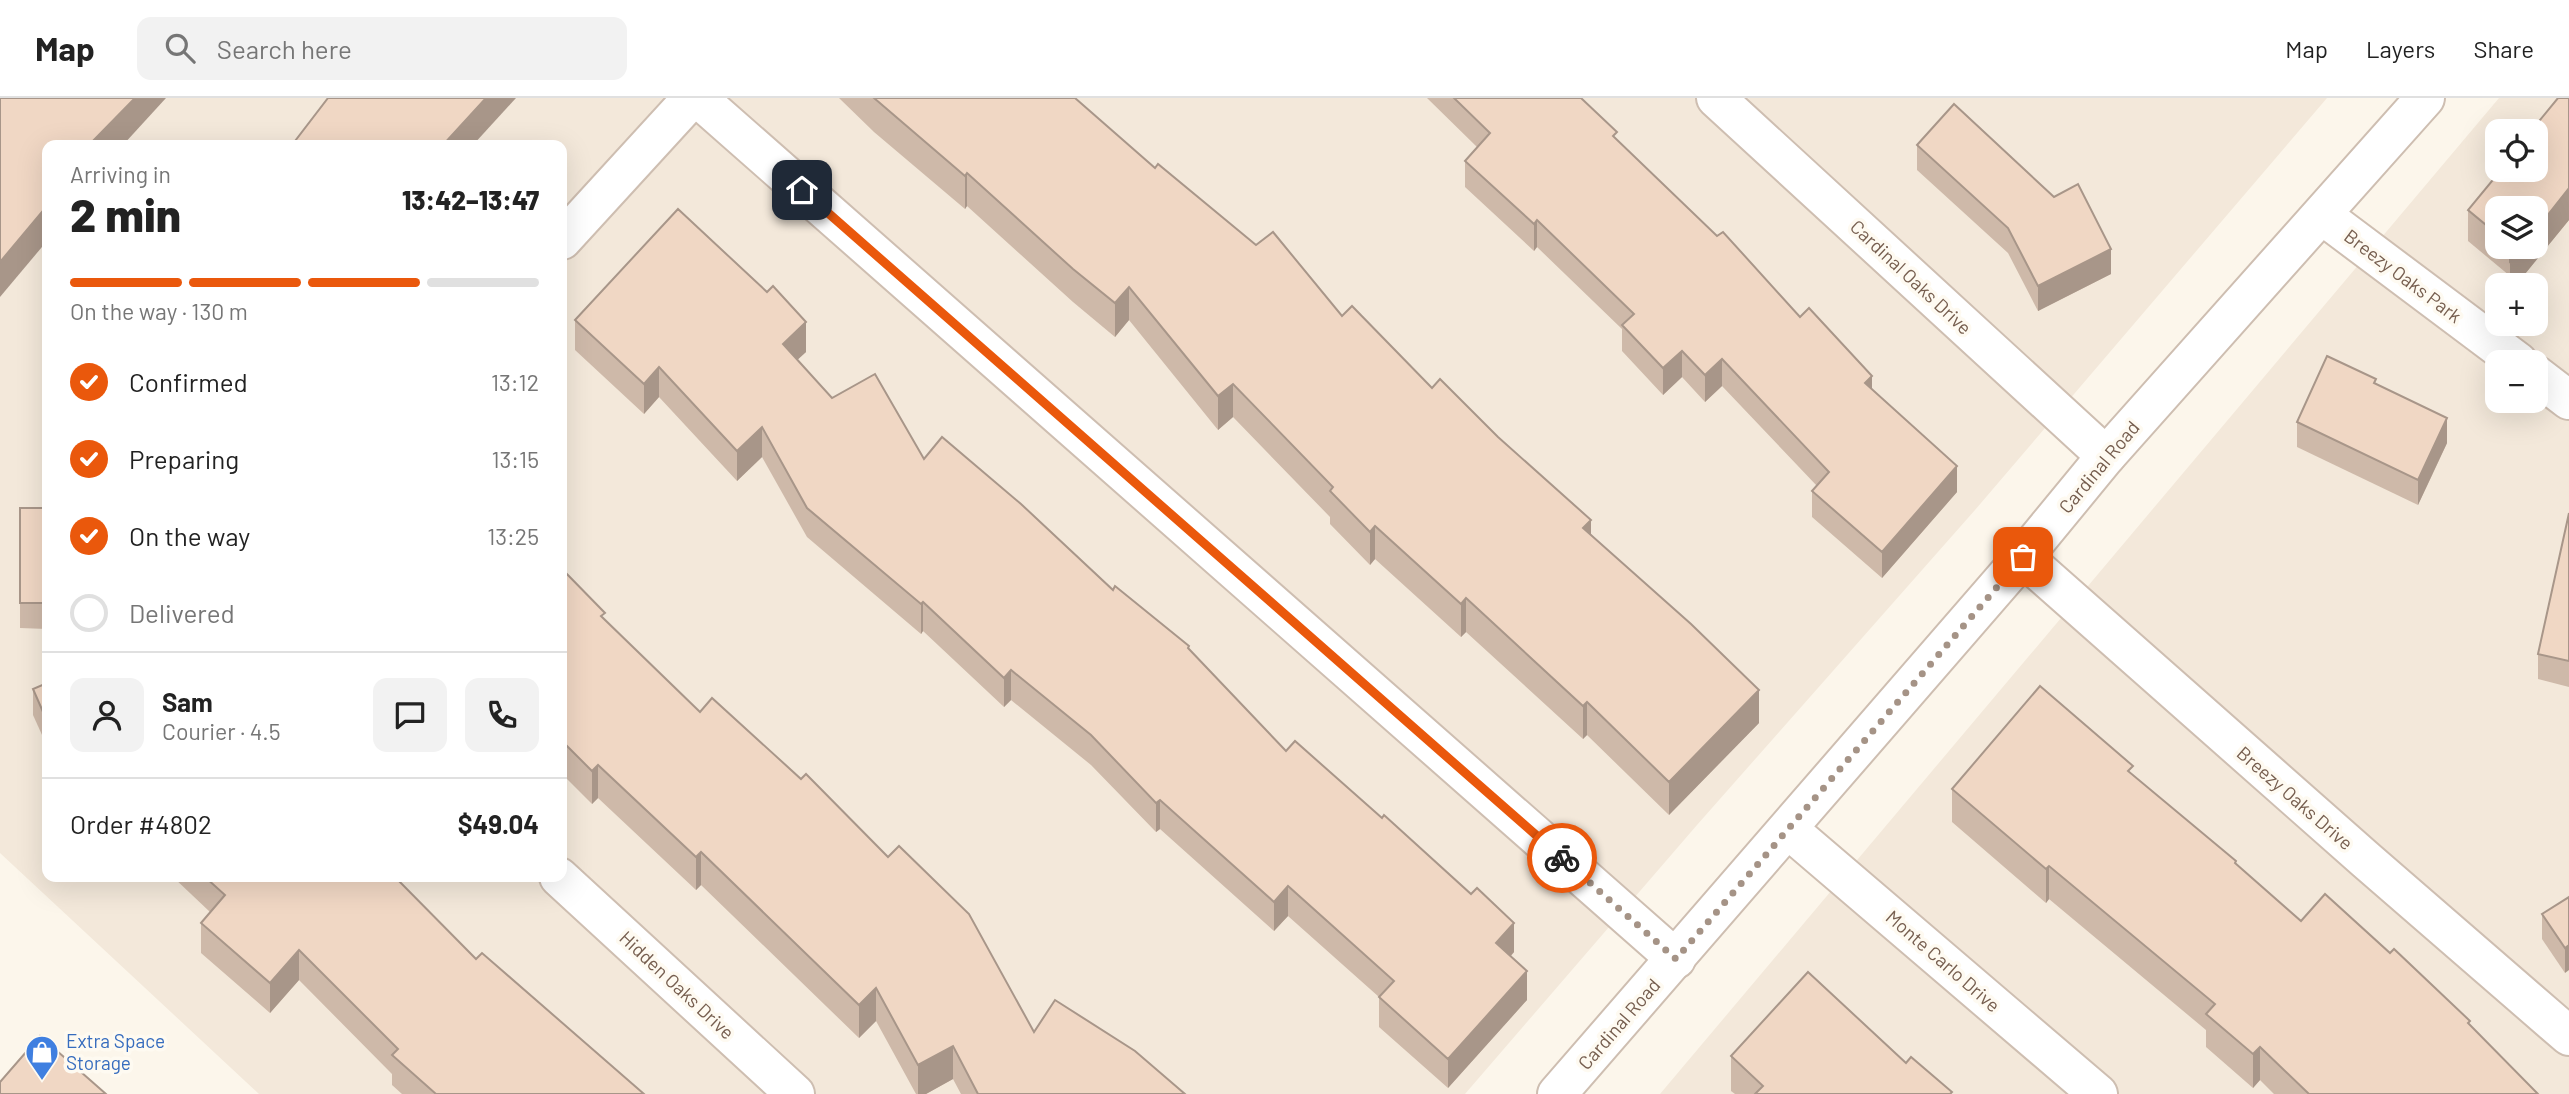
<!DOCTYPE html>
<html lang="en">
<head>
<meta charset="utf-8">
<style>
  body { margin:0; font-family:Barlow,sans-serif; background:#f2f2f2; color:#222; height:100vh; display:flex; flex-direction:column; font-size:26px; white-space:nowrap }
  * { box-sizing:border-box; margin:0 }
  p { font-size:23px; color:#767676 }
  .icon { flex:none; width:38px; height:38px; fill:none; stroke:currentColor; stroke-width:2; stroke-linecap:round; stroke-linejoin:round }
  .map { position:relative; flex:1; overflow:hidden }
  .side { position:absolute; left:42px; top:42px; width:525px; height:742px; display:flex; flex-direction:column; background:#fff; border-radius:14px; box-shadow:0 7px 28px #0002 }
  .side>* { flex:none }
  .controls { position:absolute; left:2485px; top:21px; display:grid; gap:14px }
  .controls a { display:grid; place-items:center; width:63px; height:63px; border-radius:14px; background:#fff; box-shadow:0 7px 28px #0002; font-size:35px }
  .pin { position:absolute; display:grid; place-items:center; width:60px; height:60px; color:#fff; margin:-30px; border-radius:14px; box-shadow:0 4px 10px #0006 }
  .courier { position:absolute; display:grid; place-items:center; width:70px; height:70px; margin:-35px; border:5px solid #ea580c; border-radius:50%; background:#fff; color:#222; box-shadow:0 2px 9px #0007 }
  .overview em { font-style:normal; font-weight:800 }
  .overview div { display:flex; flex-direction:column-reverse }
  .overview { display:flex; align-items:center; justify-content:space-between; height:119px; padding:0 28px }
  h1 { font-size:46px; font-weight:800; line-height:52px }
  .bar { display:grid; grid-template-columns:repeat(4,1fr); gap:10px 7px; align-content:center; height:84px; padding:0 28px }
  .bar i { height:9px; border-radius:5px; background:#e0e0e0 }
  .bar .current { background:#ea580c }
  .bar p { grid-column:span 4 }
  .line { display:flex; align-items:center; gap:18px; padding:0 28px; border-top:2px solid #e0e0e0 }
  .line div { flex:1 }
  .round { display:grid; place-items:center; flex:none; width:74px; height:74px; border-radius:14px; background:#f2f2f2 }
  ol { padding:0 28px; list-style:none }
  li { display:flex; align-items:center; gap:21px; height:77px }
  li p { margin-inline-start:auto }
  li .icon { padding:7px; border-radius:50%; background:#ea580c; color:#fff; stroke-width:4 }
  li:last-child { color:#767676 }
  li i { width:38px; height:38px; border:4px solid #e0e0e0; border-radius:50% }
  header { display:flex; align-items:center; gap:42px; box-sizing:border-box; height:98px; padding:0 35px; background:#fff; border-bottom:2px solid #e0e0e0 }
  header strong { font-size:33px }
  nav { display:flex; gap:38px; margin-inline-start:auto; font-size:24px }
  .search { width:490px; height:63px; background:#f2f2f2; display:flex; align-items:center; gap:18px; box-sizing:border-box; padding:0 24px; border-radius:14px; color:#767676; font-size:26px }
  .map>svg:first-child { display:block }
</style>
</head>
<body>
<header>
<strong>Map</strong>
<div class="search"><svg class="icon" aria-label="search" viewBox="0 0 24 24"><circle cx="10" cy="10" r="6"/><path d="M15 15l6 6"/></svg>Search here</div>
<nav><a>Map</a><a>Layers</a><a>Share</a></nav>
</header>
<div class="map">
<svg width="2569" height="996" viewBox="0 0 2569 996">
  <rect width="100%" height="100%" fill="#fcf6eb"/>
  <g fill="#f3e8da" fill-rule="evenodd">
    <path d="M 0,0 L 2327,0 L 1975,412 L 1697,727 L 1465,996 L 259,996 L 0,755 ZM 47,47 L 562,47 L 562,779 L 47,779 Z"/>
    <path d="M 2499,0 L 2569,0 L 2569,996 L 1660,996 ZM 2497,33 L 2536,33 L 2536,72 L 2497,72 ZM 2497,110 L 2536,110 L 2536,149 L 2497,149 ZM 2497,187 L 2536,187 L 2536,226 L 2497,226 ZM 2497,264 L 2536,264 L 2536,303 L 2497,303 Z"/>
  </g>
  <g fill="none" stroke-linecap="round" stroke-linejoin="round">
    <defs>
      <g id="minor">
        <path d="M 698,0 L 1676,861"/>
        <path d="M 1716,0 L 2106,358"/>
        <path d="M 2322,117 L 2518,264"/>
        <path d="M 562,142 L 692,0"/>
        <path d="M 2536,277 L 2569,302"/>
        <path d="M 2023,459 L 2366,762 L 2569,938"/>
        <path d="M 1788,731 L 2098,996"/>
        <path d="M 559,779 L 795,996"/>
      </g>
      <path id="tertiary" d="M 1557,996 L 2023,459 L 2106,358 L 2425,0"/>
    </defs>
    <use href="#minor" stroke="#cebeb1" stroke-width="42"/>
    <use href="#tertiary" stroke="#cebeb1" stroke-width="42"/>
    <use href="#minor" stroke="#fff" stroke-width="38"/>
    <use href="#tertiary" stroke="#fff" stroke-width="38"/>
  </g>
  <g fill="#ceb9a9" fill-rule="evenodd">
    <path d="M 839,0 L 1075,0 L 1155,70 L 1432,290 L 1591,436 L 1759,625 L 1669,717 L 1587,637 L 1583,641 L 1466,534 L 1461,539 L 1375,461 L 1370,467 L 1330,426 L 1330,419 L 1233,319 L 1218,332 L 1129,222 L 1115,239 L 1073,204 L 967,108 L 965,111 L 874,34 Z"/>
    <path d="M 1427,0 L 1581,0 L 1617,42 L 1800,219 L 1872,292 L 1957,394 L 1882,480 L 1812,419 L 1812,393 L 1817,388 L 1722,288 L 1705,304 L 1682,279 L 1663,297 L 1622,253 L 1622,231 L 1537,149 L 1534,153 L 1465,89 L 1465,63 L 1477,49 Z"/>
    <path d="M 2558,0 L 2569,0 L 2569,122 L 2516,187 L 2510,187 L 2510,178 L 2468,143 L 2468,112 L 2501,72 L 2536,72 L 2536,33 L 2531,33 ZM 2497,110 L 2536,110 L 2536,149 L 2497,149 Z"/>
    <path d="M 1917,47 L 2111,176 L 2038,213 L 2008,155 L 1917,72 Z"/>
    <path d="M 575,222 L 806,254 L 797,262 L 832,300 L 924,361 L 1113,492 L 1189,552 L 1286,653 L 1514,854 L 1511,858 L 1527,902 L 1448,990 L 1379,929 L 1379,899 L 1288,818 L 1274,833 L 1160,731 L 1156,734 L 1091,667 L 1011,602 L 1004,609 L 923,533 L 921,536 L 807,439 L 762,359 L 737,383 L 659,299 L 644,316 L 575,252 Z"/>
    <path d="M 2376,286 L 2447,345 L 2418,407 L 2297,349 L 2297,324 Z"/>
    <path d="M 20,410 L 47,410 L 47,531 L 20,530 Z"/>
    <path d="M 2569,415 L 2569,589 L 2538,581 L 2538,556 Z"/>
    <path d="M 562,471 L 605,522 L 700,614 L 1034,934 L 1185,996 L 961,996 L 953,981 L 926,996 L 916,996 L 876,923 L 859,940 L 701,787 L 696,792 L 598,700 L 592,706 L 562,676 Z"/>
    <path d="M 47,585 L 47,648 L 33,617 L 33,591 Z"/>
    <path d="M 2133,677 L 2301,823 L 2470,927 L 2538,996 L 2274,996 L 2260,982 L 2253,990 L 2206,949 L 2206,932 L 2049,801 L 2046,805 L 1952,724 L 1952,691 Z"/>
    <path d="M 173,779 L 395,779 L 476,861 L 644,996 L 402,996 L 392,987 L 392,976 L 299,882 L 270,915 L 201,855 L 201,825 L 210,814 Z"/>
    <path d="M 2569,799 L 2565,875 L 2542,841 L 2542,816 Z"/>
    <path d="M 1731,958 L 1906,965 L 1952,996 L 1735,996 L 1731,993 Z"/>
  </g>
  <g fill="#a89689">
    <path d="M 135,0 L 166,0 L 123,47 L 89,47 Z"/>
    <path d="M 486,0 L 516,0 L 473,47 L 443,47 Z"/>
    <path d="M 967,75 L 967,108 L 965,111 L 965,78 Z"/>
    <path d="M 2569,90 L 2569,122 L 2516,187 L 2510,187 L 2510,163 L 2522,149 L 2536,149 L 2536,132 Z"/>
    <path d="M 47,91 L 47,143 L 0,199 L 0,164 Z"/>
    <path d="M 1537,122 L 1537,149 L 1534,153 L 1534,126 Z"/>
    <path d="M 2111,151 L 2111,176 L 2038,213 L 2038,188 Z"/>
    <path d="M 1129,189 L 1129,222 L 1115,239 L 1115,205 Z"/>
    <path d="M 806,224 L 806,254 L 783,275 L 783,246 Z"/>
    <path d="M 1682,253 L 1682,279 L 1663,297 L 1663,270 Z"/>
    <path d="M 1722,261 L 1722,288 L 1705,304 L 1705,277 Z"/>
    <path d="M 659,269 L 659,299 L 644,316 L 644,286 Z"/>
    <path d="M 1872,278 L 1872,305 L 1865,285 Z"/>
    <path d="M 1233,286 L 1233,319 L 1218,332 L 1218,298 Z"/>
    <path d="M 2447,320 L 2447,345 L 2418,407 L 2418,382 Z"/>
    <path d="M 762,329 L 762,359 L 737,383 L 737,353 Z"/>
    <path d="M 1957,368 L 1957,394 L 1882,480 L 1882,454 Z"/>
    <path d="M 1591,422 L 1591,455 L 1583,430 Z"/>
    <path d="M 1375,428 L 1375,461 L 1370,467 L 1370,434 Z"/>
    <path d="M 1466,500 L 1466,534 L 1461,539 L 1461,506 Z"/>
    <path d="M 923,504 L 923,533 L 921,536 L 921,506 Z"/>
    <path d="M 1011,572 L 1011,602 L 1004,609 L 1004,580 Z"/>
    <path d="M 1759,592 L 1759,625 L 1669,717 L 1669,684 Z"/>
    <path d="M 1587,604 L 1587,637 L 1583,641 L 1583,608 Z"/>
    <path d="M 598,667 L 598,700 L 592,706 L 592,673 Z"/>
    <path d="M 1160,702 L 1160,731 L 1156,734 L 1156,705 Z"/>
    <path d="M 701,754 L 701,787 L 696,792 L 696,759 Z"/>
    <path d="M 2049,768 L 2049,801 L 2046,805 L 2046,771 Z"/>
    <path d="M 1288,788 L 1288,818 L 1274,833 L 1274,804 Z"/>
    <path d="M 1514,825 L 1514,854 L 1496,874 L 1496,845 Z"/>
    <path d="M 2569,847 L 2569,872 L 2565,875 L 2565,850 Z"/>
    <path d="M 299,852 L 299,882 L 270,915 L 270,885 Z"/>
    <path d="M 1527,873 L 1527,902 L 1448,990 L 1448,961 Z"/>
    <path d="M 876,890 L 876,923 L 859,940 L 859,907 Z"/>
    <path d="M 953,948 L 953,981 L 926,996 L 918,996 L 918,967 Z"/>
    <path d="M 2260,949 L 2260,982 L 2253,990 L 2253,956 Z"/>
  </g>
  <g fill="#f0d7c4" stroke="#a89689" stroke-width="2">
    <path d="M 0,0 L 135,0 L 89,47 L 47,47 L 47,108 L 0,164 Z"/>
    <path d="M 328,0 L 486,0 L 443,47 L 292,47 Z"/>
    <path d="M 874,0 L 1075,0 L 1155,70 L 1158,66 L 1256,147 L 1273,134 L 1342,218 L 1352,208 L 1432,290 L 1440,281 L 1498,339 L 1591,422 L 1583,430 L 1691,526 L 1759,592 L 1669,684 L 1587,604 L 1583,608 L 1466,500 L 1461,506 L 1375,428 L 1370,434 L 1330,393 L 1333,389 L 1233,286 L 1218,298 L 1129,189 L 1115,205 L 1073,171 L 967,75 L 965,78 Z"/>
    <path d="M 1454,0 L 1581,0 L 1617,34 L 1613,38 L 1717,138 L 1723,134 L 1800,219 L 1809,210 L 1872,278 L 1865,285 L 1957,368 L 1882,454 L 1812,393 L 1829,374 L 1722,261 L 1705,277 L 1682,253 L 1663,270 L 1622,227 L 1634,216 L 1537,122 L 1534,126 L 1465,63 L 1490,35 Z"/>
    <path d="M 2558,0 L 2569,0 L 2569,90 L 2536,132 L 2536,110 L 2497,110 L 2497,136 L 2468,112 L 2501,72 L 2536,72 L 2536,33 L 2531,33 Z"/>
    <path d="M 1954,6 L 2054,99 L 2078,86 L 2111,151 L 2038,188 L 2008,130 L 1917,47 Z"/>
    <path d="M 678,111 L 767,194 L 773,188 L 806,224 L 783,246 L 832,300 L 875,276 L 924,361 L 942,339 L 1021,406 L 1113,492 L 1115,488 L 1189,548 L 1188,550 L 1286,653 L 1295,643 L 1382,720 L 1384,717 L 1471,796 L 1477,790 L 1514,825 L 1496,845 L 1527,873 L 1448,961 L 1379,899 L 1394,883 L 1288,788 L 1274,804 L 1160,702 L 1156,705 L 1091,637 L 1011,572 L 1004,580 L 923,504 L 921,506 L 807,410 L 762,329 L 737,353 L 659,269 L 644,286 L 575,222 Z"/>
    <path d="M 2510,149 L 2522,149 L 2510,163 Z"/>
    <path d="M 2327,258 L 2376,281 L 2374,285 L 2447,320 L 2418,382 L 2297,324 Z"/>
    <rect x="20" y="410" width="27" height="95"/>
    <path d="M 2569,415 L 2569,563 L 2538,556 Z"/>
    <path d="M 562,471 L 605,515 L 601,518 L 700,614 L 712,600 L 801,681 L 806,676 L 888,759 L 899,748 L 969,816 L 1034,934 L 1055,902 L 1135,953 L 1185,996 L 978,996 L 953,948 L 918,967 L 876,890 L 859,907 L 701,754 L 696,759 L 598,667 L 592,673 L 562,643 Z"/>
    <path d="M 47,585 L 47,623 L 33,591 Z"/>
    <path d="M 2040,588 L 2133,668 L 2128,673 L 2236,763 L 2235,765 L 2301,823 L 2325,796 L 2390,855 L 2394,851 L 2470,923 L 2468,925 L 2538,996 L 2309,996 L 2260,949 L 2253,956 L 2206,916 L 2215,906 L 2049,768 L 2046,771 L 1952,691 Z"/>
    <path d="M 205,779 L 395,779 L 476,861 L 482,855 L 644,996 L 436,996 L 392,957 L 398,951 L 299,852 L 270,885 L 201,825 L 225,797 Z"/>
    <path d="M 2569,799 L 2569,847 L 2565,850 L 2542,816 Z"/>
    <path d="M 1808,874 L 1906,965 L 1911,959 L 1952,994 L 1950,996 L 1755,996 L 1763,988 L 1731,958 Z"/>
    <path d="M 40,938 L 106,996 L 0,996 L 0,984 Z"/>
  </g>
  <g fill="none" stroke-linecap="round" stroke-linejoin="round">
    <path stroke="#a59386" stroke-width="7" stroke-dasharray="0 12.6" d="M 1562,760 L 1676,861 L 2023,459"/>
    <path stroke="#ea580c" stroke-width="9" d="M 802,92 L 1562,760"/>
  </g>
  <defs>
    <symbol id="shop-pin" viewBox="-11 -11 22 30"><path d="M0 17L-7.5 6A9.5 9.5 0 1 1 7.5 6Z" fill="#3f7fe0" stroke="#fefaf1"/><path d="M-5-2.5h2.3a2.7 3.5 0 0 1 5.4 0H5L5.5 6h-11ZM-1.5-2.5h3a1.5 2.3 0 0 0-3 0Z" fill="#fff"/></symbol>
  </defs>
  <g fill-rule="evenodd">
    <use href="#shop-pin" x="23" y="935" width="38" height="52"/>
  </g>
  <g text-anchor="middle" stroke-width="7" stroke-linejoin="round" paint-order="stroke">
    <g font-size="19" fill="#765e4f" stroke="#fefaf1">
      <text transform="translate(2403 178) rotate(37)" y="7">Breezy Oaks Park</text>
      <text transform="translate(1911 179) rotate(43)" y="7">Cardinal Oaks Drive</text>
      <text transform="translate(2099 369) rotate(-50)" y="7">Cardinal Road</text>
      <text transform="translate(2295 700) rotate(41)" y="7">Breezy Oaks Drive</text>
      <text transform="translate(1943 863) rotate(41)" y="7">Monte Carlo Drive</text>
      <text transform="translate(677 887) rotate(43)" y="7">Hidden Oaks Drive</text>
      <text transform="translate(1619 926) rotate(-49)" y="7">Cardinal Road</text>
    </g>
    <g font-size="19" fill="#366cbe" stroke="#fefaf1" text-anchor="start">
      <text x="66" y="950">Extra Space<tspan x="66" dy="22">Storage</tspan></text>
    </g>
  </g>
</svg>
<div class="controls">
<a><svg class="icon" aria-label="locate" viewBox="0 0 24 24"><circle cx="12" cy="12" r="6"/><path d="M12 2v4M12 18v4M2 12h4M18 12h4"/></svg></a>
<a><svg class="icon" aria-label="layers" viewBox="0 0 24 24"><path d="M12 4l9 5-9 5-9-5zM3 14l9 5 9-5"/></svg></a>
<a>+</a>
<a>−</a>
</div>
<div class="pin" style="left:2023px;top:459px;background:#ea580c"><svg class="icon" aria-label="bag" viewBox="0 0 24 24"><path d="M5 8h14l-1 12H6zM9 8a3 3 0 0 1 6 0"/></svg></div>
<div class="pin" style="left:802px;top:92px;background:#1f2937"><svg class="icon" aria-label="home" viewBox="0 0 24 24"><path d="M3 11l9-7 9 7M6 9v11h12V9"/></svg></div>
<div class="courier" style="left:1562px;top:760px"><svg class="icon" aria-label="bike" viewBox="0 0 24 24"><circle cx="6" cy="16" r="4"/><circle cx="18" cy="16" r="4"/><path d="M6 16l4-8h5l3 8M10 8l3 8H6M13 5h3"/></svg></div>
<section class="side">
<div class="overview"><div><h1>2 min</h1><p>Arriving in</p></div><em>13:42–13:47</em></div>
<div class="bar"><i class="current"></i><i class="current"></i><i class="current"></i><i></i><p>On the way · 130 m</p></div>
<ol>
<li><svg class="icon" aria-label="check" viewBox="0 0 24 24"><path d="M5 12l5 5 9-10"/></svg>Confirmed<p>13:12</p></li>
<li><svg class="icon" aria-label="check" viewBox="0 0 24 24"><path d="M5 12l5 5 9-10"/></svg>Preparing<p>13:15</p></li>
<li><svg class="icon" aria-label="check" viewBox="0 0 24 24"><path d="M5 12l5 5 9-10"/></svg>On the way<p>13:25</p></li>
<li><i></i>Delivered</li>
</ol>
<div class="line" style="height:126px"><a class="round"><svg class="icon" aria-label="person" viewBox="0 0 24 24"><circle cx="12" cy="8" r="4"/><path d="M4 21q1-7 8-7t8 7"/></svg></a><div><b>Sam</b><p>Courier · 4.5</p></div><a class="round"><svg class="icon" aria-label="chat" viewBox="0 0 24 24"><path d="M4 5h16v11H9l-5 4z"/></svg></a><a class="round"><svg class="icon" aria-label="phone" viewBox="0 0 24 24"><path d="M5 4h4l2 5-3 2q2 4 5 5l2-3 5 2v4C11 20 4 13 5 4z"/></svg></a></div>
<div class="line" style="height:91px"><div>Order #4802</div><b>$49.04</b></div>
</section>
</div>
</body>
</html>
